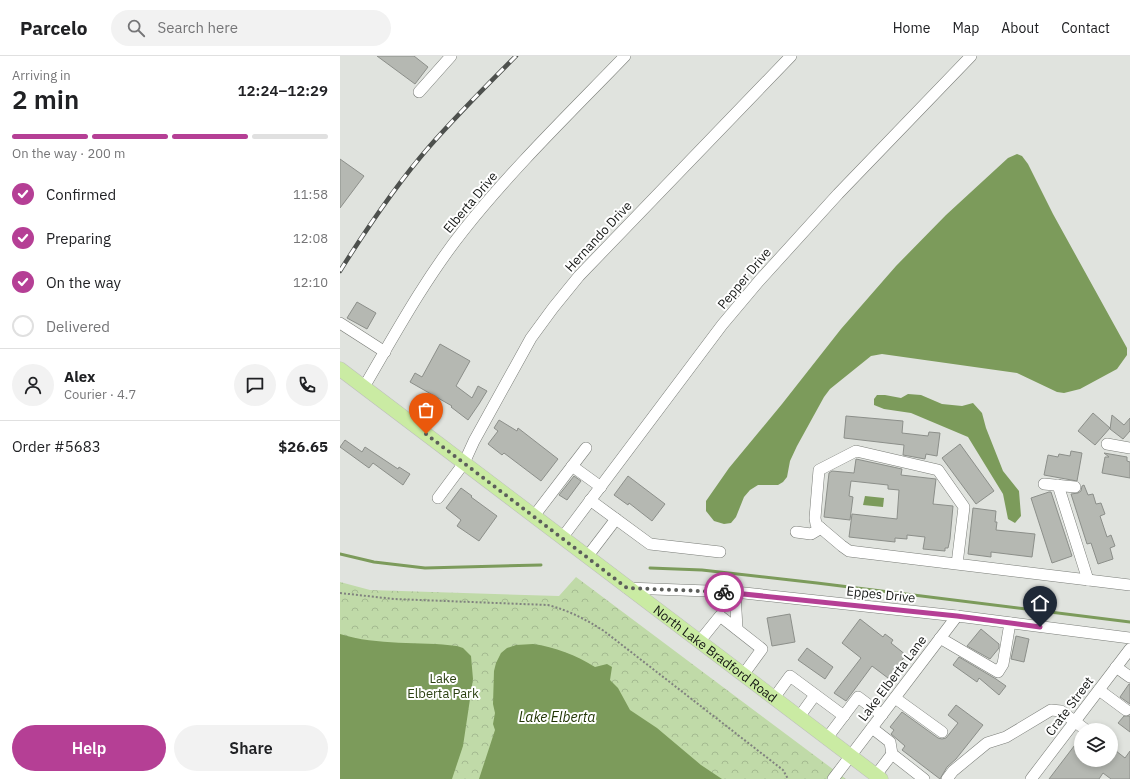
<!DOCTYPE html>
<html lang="en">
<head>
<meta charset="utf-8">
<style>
  body { margin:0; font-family:"IBM Plex Sans",sans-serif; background:#f2f2f2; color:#202124; height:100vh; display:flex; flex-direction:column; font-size:15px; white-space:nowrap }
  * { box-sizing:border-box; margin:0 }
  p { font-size:13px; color:#757577 }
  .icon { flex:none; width:22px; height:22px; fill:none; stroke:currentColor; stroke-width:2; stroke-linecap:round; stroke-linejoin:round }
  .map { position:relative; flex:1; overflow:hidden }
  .sheet { display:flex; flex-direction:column; background:#fff; width:340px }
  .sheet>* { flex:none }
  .buttons { position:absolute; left:734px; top:667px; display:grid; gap:8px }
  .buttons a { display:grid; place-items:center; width:44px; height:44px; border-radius:50%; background:#fff; box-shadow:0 2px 6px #0003; font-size:20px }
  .pin { position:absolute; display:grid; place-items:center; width:34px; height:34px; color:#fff; margin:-41px -17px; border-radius:50% 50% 50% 0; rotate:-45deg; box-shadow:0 0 4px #0007 }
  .pin .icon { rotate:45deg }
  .courier { position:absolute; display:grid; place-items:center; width:40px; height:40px; margin:-20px; border:3px solid #b53f95; border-radius:50%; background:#fff; color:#222; box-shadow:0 1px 5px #0007 }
  .overview em { font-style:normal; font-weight:600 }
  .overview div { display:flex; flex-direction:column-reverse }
  .overview { display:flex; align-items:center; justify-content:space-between; height:68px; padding:0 12px }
  h1 { font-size:26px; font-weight:600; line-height:30px }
  .bar { display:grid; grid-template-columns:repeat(4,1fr); gap:6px 4px; align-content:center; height:48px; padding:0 12px }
  .bar i { height:5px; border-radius:3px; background:#e0e0e0 }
  .bar .current { background:#b53f95 }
  .bar p { grid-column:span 4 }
  .line { display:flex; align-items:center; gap:10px; padding:0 12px; border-top:1px solid #e0e0e0 }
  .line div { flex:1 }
  .round { display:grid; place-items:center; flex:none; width:42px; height:42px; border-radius:21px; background:#f2f2f2 }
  ol { padding:0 12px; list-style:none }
  li { display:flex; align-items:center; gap:12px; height:44px }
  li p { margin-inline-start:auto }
  li .icon { padding:4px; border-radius:50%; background:#b53f95; color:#fff; stroke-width:4 }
  li:last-child { color:#757577 }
  li i { width:22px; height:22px; border:2px solid #e0e0e0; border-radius:50% }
  .action { display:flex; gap:8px; margin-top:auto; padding:8px 12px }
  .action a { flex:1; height:46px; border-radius:24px; background:#b53f95; color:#fff; font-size:16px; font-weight:600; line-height:46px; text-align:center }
  .action a+a { background:#f2f2f2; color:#202124 }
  header { display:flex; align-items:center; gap:24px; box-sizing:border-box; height:56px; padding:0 20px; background:#fff; border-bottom:1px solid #e0e0e0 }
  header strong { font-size:19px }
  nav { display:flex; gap:22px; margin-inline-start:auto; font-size:14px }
  .search { width:280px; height:36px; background:#f2f2f2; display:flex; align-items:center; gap:10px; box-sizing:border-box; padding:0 14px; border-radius:22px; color:#757577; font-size:15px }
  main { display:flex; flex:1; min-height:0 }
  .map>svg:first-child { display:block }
</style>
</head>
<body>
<header>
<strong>Parcelo</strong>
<div class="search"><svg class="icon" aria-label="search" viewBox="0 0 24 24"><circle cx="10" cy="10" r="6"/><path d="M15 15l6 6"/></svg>Search here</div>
<nav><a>Home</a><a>Map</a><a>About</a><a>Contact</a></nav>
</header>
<main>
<section class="sheet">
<div class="overview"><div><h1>2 min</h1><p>Arriving in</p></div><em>12:24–12:29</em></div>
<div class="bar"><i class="current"></i><i class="current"></i><i class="current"></i><i></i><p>On the way · 200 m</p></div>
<ol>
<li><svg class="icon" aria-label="check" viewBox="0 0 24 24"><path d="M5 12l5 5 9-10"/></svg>Confirmed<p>11:58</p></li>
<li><svg class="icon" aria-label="check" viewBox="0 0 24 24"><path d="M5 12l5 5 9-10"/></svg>Preparing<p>12:08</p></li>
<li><svg class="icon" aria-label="check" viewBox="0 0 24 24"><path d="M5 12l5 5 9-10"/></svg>On the way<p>12:10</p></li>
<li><i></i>Delivered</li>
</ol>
<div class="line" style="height:72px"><a class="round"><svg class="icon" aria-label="person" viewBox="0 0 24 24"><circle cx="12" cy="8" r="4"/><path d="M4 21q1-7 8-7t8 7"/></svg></a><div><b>Alex</b><p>Courier · 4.7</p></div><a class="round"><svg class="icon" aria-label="chat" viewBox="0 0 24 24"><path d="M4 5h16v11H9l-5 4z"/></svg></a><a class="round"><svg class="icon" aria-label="phone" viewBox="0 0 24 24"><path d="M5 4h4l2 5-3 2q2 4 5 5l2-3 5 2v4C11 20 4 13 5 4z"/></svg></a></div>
<div class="line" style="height:52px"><div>Order #5683</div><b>$26.65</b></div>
<div class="action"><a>Help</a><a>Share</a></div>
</section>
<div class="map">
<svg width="790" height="723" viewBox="0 0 790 723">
  <defs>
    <pattern id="park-crowns" width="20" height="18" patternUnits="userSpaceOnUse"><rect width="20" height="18" fill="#c0daa8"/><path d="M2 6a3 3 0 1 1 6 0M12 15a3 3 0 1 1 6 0" fill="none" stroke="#a4ba90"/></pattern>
  </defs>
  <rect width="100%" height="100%" fill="#e0e3de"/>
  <path fill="url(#park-crowns)" d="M 236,521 L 506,723 L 0,723 L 0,526 L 30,534 L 219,540 Z"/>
  <g fill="#7c9b5b">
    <path d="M 677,98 L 682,100 L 688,108 L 713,158 L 782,283 L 787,292 L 787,299 L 777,313 L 740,333 L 724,337 L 717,336 L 677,317 L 542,298 L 531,300 L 490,333 L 484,341 L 457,390 L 450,405 L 447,421 L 443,426 L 438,429 L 418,429 L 410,434 L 404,441 L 396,461 L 391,467 L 384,468 L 374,465 L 366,455 L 366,445 L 389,412 L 442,348 L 501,273 L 556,210 L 606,159 L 668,102 Z"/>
    <path d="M 568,338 L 581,339 L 602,348 L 622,350 L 633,347 L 642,357 L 646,372 L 663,415 L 679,435 L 681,460 L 675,467 L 668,463 L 663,438 L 628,381 L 571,357 L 544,353 L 534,349 L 534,343 L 537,339 L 545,339 L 561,342 Z"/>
    <path d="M 525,440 L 544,442 L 543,451 L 523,449 Z"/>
    <path d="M 0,578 C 38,590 79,585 117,590 L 123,592 L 131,600 L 133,623 L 123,690 L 112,723 L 0,723 Z"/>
    <path d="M 193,588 C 215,591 236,599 255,611 L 267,608 L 272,611 L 270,624 L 278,632 L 290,654 L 317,672 L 361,709 L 382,723 L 139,723 L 155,674 L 153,668 L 155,657 L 153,648 L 154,615 L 156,607 L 161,597 L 167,592 L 176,589 Z"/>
  </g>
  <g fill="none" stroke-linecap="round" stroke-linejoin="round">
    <g stroke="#7c9b5b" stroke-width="3">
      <path d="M 0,498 L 34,506 L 85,512 L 201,509"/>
      <path d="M 310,512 L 362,514 L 477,527 L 790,566"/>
    </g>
  </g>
  <g fill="#b5b8b2" stroke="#8c8f8a">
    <path d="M 37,0 L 74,0 L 88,11 L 75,28 Z"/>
    <path d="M 0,103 L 24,120 L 0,152 Z"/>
    <path d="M 17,246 L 36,257 L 27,273 L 7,262 Z"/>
    <path d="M 100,288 L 130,305 L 116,330 L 132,342 L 138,330 L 147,335 L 139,348 L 128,364 L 111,351 L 112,350 L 70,326 L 75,317 L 82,321 Z"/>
    <path d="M 753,357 L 770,372 L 755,389 L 738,375 Z"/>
    <path d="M 772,359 L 784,369 L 790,362 L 790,375 L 783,383 L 770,373 Z"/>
    <path d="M 506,360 L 563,365 L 562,377 L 588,380 L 589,376 L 600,377 L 597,400 L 586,398 L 585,403 L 563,399 L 564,389 L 504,382 Z"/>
    <path d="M 159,364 L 177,375 L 178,372 L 218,403 L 201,425 L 164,397 L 162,399 L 148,388 L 158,375 L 154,372 Z"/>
    <path d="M 5,384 L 22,396 L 25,391 L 58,413 L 59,411 L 70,418 L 63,429 L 33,407 L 29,412 L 0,391 Z"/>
    <path d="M 620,388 L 654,435 L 636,448 L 602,402 Z"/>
    <path d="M 731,395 L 742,397 L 737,425 L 704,419 L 708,399 L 718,401 L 719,398 L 730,400 Z"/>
    <path d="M 764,397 L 787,401 L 787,405 L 790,406 L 790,422 L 762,417 L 765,401 L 769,401 Z"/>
    <path d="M 516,403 L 562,413 L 561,419 L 596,423 L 593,448 L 613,450 L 610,483 L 608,492 L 605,492 L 605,495 L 583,493 L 585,481 L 567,479 L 567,483 L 555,482 L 555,486 L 509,481 L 512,458 L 557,463 L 559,434 L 548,433 L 548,429 L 511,425 L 509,440 L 513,441 L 510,464 L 484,461 L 489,417 L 492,415 L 514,417 Z"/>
    <path d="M 234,420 L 241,425 L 227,444 L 219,439 Z"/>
    <path d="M 288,420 L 325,448 L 312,465 L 289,447 L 288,449 L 274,439 Z"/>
    <path d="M 744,429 L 748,439 L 753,438 L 756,448 L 761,447 L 765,458 L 760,460 L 767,481 L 771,479 L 775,490 L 770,492 L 773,503 L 758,508 L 751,487 L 747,488 L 731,438 L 738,437 L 741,435 L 742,430 Z"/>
    <path d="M 121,432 L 132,440 L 131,441 L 157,460 L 139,485 L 117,470 L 121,464 L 106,452 Z"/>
    <path d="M 709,436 L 711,436 L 732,500 L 712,507 L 691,442 Z"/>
    <path d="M 633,452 L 656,455 L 655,466 L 657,466 L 656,474 L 695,478 L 692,501 L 651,496 L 651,501 L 628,498 Z"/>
    <path d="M 450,558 L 455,586 L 432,590 L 427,562 Z"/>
    <path d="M 520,563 L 543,581 L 545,578 L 553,584 L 551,587 L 566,599 L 548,622 L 532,610 L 506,645 L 494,637 L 521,602 L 502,587 Z"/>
    <path d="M 641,573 L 659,588 L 659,592 L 650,603 L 627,590 Z"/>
    <path d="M 676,580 L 689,583 L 684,606 L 671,603 Z"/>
    <path d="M 467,592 L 493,611 L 485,623 L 458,604 Z"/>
    <path d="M 619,601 L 656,623 L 666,630 L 659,639 L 639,622 L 637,626 L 613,609 Z"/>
    <path d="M 789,628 L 790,628 L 790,648 L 780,641 Z"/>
    <path d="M 616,649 L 643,669 L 616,703 L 607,711 L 600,723 L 562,694 L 565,690 L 551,678 L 554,674 L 550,671 L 562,656 L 598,682 L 602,683 L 606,682 L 618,667 L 608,659 Z"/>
    <path d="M 784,660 L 790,660 L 790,676 L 778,667 Z"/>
    <path d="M 741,681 L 741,704 L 771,704 L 771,691 L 785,702 L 790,695 L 790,723 L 771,723 L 763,717 L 759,723 L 709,723 Z"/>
  </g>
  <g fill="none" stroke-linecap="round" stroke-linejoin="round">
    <defs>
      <g id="minor">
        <path d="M 79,36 L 111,0"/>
        <path d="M 0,267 L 45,296"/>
        <path d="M 24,331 C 55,278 85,223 123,175 C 172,113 230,57 285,0"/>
        <path d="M 767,388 L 790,392"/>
        <path d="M 232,410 L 261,431"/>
        <path d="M 704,428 L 735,431"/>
        <path d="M 718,429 L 748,524"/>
        <path d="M 98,442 L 124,407 L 134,385 L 191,282 L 213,252 L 239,220 L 451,0"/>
        <path d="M 250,444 L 310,488 L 380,496"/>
        <path d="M 194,460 L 246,392"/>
        <path d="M 456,476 L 471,478 L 481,472"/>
        <path d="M 222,482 L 382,269 L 419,225 L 498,138 L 631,0"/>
        <path d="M 247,501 L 276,463"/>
        <path d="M 617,508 L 624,451 L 598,414 L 516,395 L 479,414 L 475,462 L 476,468 L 502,490 L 509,495 L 790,529"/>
        <path d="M 287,532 L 395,536 L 617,560 L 790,582"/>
        <path d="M 395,536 L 397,573"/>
        <path d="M 600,582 L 658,616 L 663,608 L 670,567"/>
        <path d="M 359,586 L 380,560 L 422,593 L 403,619"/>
        <path d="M 776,611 L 790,621"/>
        <path d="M 759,634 L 786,654"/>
        <path d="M 434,642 L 450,620 L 504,660"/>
        <path d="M 555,642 L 602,676"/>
        <path d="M 459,661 L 475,639"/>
        <path d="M 532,672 L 550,686 L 552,698 L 584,723"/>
        <path d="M 487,682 L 518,641 L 542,659"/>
        <path d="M 536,719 L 552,698"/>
        <path d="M 493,723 L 617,560"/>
        <path d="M 607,723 L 613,715 L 647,687 L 666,681 L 711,654 L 721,655 L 746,674"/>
        <path d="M 691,723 L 790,593"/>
      </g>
      <g id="major">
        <path id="s1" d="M 0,313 L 541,723"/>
      </g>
    </defs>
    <use href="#minor" stroke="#7a7d78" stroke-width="12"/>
    <use href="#major" stroke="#bdbebd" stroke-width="15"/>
    <path stroke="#80827f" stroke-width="2" stroke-dasharray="2 2" stroke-linecap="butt" d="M 0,537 L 54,543 L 208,549 C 230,555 245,563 264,575 L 443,714 L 448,723"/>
    <use href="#minor" stroke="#fff" stroke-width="11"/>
    <use href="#major" stroke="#caeba3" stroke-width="14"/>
    <defs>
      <path id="rail" d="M 0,215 C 27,172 56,129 89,91 C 117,59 146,30 176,0"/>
    </defs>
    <use href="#rail" stroke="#4d504d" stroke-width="4.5"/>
    <use href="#rail" stroke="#fff" stroke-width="3" stroke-dasharray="9" stroke-linecap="butt"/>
  </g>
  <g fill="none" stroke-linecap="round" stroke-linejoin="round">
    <path stroke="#5c5e5b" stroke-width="4" stroke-dasharray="0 7.2" d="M 86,378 L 287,532 L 384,536"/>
    <path stroke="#b53f95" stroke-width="5" d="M 384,536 L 617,560 L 700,571"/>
  </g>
  <g text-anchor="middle" stroke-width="4" stroke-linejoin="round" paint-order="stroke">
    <g font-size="13" fill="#151715" stroke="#fff">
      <text transform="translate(130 146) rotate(-50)" y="5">Elberta Drive</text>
      <text transform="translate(258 180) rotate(-47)" y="5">Hernando Drive</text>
      <text transform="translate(404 222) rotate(-50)" y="5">Pepper Drive</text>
      <text transform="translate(541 538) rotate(6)" y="5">Eppes Drive</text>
      <text dy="5" stroke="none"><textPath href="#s1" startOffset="471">North Lake Bradford Road</textPath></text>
      <text transform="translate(552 622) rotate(-53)" y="5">Lake Elberta Lane</text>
      <text transform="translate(729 650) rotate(-53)" y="5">Crate Street</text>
    </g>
    <g font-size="13" fill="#2c4112" stroke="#fff">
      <text x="103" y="627">Lake<tspan x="103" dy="15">Elberta Park</tspan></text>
    </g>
    <g font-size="14" font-style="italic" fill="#213504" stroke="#fff">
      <text x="217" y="666">Lake Elberta</text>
    </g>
  </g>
</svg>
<div class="buttons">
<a><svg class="icon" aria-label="layers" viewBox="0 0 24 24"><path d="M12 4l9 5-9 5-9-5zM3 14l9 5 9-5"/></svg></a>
</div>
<div class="pin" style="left:86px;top:378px;background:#ea580c"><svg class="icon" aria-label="bag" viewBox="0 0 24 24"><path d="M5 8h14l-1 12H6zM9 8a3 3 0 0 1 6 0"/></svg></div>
<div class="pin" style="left:700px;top:571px;background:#1f2937"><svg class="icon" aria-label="home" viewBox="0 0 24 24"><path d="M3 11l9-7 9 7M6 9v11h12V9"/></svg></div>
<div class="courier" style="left:384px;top:536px"><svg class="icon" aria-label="bike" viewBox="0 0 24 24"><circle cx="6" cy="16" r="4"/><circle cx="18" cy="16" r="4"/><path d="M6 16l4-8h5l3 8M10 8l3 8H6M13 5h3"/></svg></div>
</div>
</main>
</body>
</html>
